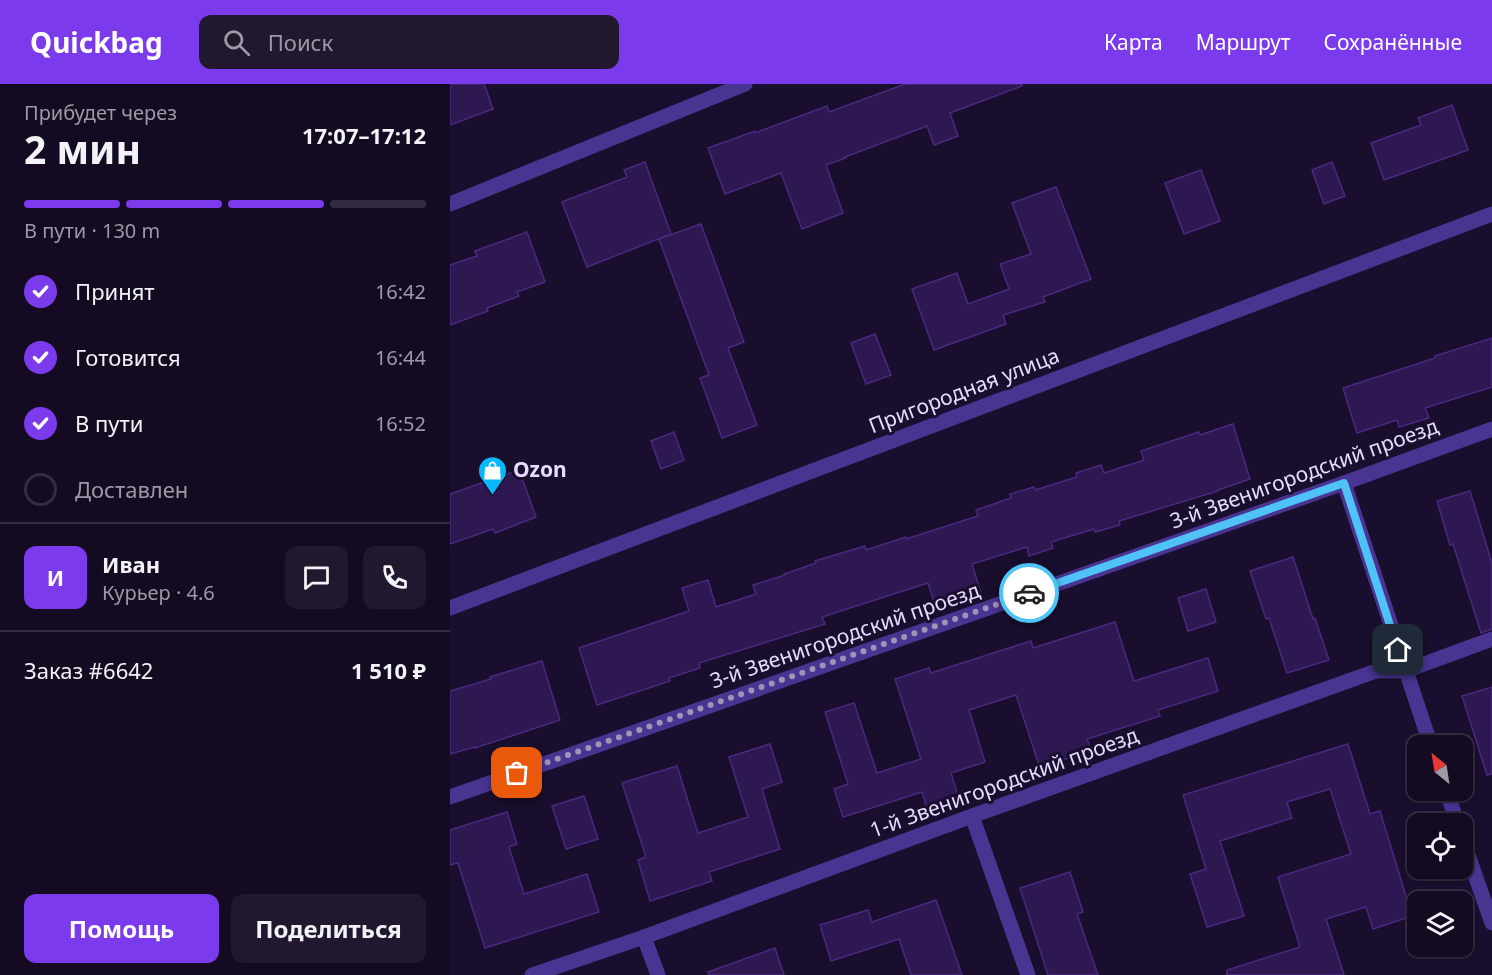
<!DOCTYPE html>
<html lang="ru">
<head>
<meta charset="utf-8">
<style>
  body { margin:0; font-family:"Noto Sans",sans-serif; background:#21182f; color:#f1f3f6; height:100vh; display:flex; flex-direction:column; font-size:22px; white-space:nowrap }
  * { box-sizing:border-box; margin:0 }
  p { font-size:20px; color:#9d9aa5 }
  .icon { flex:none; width:33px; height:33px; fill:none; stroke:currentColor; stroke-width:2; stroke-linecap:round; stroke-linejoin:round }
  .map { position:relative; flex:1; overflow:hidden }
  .side { display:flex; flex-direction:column; background:#140a22; width:450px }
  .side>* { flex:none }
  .needle { width:39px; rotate:330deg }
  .tools { position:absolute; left:957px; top:651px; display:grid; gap:12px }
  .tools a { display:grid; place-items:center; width:66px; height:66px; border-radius:12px; background:#140a22; box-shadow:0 2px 4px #0004,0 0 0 2px #332b40; font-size:30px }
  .pin { position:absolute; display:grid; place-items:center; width:51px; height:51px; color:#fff; margin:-26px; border-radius:12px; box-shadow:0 3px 9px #0006 }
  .courier { position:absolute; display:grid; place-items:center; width:60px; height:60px; margin:-30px; border:4px solid #4fc3f7; border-radius:50%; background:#fff; color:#222; box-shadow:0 2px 8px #0007 }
  .headline em { font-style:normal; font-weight:700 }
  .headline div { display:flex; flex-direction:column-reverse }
  .headline { display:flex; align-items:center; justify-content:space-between; height:102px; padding:0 24px }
  h1 { font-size:39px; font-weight:700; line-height:45px }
  .bar { display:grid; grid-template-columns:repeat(4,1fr); gap:9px 6px; align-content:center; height:72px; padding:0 24px }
  .bar i { height:8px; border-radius:4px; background:#332b40 }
  .bar .on { background:#7c3aed }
  .bar p { grid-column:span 4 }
  .line { display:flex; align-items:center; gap:15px; padding:0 24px; border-top:2px solid #332b40 }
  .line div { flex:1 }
  .round { display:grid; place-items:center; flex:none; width:63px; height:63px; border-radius:12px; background:#21182f }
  ol { padding:0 24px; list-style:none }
  li { display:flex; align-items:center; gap:18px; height:66px }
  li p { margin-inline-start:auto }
  li .icon { padding:6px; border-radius:50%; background:#7c3aed; color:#fff; stroke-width:4 }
  li:last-child { color:#9d9aa5 }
  li i { width:33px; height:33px; border:3px solid #332b40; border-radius:50% }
  .button { display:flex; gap:12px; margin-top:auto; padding:12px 24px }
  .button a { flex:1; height:69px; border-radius:12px; background:#7c3aed; color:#fff; font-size:24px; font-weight:700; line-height:69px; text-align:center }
  .button a+a { background:#21182f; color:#f1f3f6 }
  header { display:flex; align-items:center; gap:36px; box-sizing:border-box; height:84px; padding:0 30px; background:#7c3aed; color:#fff }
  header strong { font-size:28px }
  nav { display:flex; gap:33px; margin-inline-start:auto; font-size:21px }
  .search { width:420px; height:54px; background:#21182f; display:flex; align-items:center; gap:15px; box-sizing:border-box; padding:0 21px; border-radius:12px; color:#9d9aa5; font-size:22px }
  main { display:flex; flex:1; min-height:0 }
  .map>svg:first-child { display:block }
</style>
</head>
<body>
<header>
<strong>Quickbag</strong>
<div class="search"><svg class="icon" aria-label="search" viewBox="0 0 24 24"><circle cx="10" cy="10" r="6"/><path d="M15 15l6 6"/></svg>Поиск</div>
<nav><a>Карта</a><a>Маршрут</a><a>Сохранённые</a></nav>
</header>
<main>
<section class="side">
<div class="headline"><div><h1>2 мин</h1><p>Прибудет через</p></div><em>17:07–17:12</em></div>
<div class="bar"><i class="on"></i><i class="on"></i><i class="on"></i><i></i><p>В пути · 130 m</p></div>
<ol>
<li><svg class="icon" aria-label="check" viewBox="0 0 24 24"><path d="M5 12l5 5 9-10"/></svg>Принят<p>16:42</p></li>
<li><svg class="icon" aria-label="check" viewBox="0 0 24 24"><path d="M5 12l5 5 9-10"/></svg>Готовится<p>16:44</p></li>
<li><svg class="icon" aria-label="check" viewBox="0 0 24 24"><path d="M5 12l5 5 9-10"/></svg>В пути<p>16:52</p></li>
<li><i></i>Доставлен</li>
</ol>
<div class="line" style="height:108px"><b class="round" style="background:#7c3aed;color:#fff">И</b><div><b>Иван</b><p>Курьер · 4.6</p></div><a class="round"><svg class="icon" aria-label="chat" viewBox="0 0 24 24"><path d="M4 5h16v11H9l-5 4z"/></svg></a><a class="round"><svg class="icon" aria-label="phone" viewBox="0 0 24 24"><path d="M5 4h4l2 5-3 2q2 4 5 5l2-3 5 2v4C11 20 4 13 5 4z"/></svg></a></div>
<div class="line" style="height:78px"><div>Заказ #6642</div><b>1 510 ₽</b></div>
<div class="button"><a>Помощь</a><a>Поделиться</a></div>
</section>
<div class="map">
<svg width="1042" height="891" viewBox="0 0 1042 891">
  <rect width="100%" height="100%" fill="#1a0e2e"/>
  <g fill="#2e1851" stroke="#49287f" stroke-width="1.5">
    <path d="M 0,0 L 34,0 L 43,25 L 0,41 Z"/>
    <path d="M 455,0 L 572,0 L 572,2 L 500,29 L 508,52 L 484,61 L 477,42 L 395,73 L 396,74 L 376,81 L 393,129 L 352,145 L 331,89 L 275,110 L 258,64 L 305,47 L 305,49 L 377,22 L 379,28 Z"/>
    <path d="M 1002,21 L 1018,66 L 934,96 L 921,59 L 971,41 L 968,34 Z"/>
    <path d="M 195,78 L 221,150 L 137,183 L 112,118 L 177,93 L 174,86 Z"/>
    <path d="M 882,78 L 895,112 L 874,120 L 862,86 Z"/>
    <path d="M 751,86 L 770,137 L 734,150 L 715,99 Z"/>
    <path d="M 606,103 L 641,195 L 593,213 L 595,218 L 553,231 L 556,240 L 484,266 L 462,205 L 507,189 L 518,220 L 559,205 L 550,180 L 581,170 L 562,119 Z"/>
    <path d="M 251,140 L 294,258 L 278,264 L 307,341 L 272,354 L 250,294 L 259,291 L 209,155 Z"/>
    <path d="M 77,148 L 95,198 L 67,208 L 69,212 L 37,224 L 38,227 L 0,241 L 0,181 L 27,172 L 25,167 Z"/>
    <path d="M 425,250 L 441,291 L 416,300 L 401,259 Z"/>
    <path d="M 1042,254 L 1042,303 L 975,324 L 979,334 L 949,343 L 947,336 L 907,349 L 893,304 L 985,274 L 985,272 Z"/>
    <path d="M 783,340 L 800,395 L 768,406 L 768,407 L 669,437 L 670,441 L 645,448 L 644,445 L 601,458 L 603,464 L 579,472 L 577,463 L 522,480 L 531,509 L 486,524 L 478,499 L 372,533 L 375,540 L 249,579 L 250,584 L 219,594 L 220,597 L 147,621 L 129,564 L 239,527 L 232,504 L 258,496 L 266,523 L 306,510 L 303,501 L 335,491 L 334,490 L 366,479 L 365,477 L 415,462 L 416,466 L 456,453 L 456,455 L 528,432 L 526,426 L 561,414 L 560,410 L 584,403 L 585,406 L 627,393 L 626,389 L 651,381 L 654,389 L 694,376 L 691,367 L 749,348 L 750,351 Z"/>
    <path d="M 224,348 L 234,376 L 211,385 L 201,357 Z"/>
    <path d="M 69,386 L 86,433 L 45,449 L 43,445 L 0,460 L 0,410 Z"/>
    <path d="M 1020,407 L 1042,479 L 1042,545 L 1031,549 L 1003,460 L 1000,461 L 987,417 Z"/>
    <path d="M 843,473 L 863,535 L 865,534 L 879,576 L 837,589 L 819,534 L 816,535 L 800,487 Z"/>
    <path d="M 756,505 L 766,538 L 738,547 L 728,514 Z"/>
    <path d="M 665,538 L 684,597 L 758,574 L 768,607 L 708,626 L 710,632 L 637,655 L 641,666 L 590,684 L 566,611 L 519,626 L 535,678 L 501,689 L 508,712 L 476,722 L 472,708 L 393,733 L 384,705 L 398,700 L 375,628 L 404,619 L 427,689 L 471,675 L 445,595 L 479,584 L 481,589 L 581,557 L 583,564 Z"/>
    <path d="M 92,577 L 110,636 L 25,664 L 25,663 L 0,670 L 0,607 L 41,595 L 40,593 Z"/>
    <path d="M 1042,603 L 1042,690 L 1037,691 L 1012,612 Z"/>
    <path d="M 320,660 L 332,698 L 312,705 L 330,765 L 259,788 L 262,797 L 200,817 L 188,776 L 196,773 L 172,699 L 227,682 L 248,749 L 298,733 L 279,673 Z"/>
    <path d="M 898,660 L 920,730 L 930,727 L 962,832 L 923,845 L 916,823 L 876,835 L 894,891 L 777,891 L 777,886 L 850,863 L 828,793 L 901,770 L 880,705 L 837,718 L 842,734 L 770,757 L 794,832 L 757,843 L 740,790 L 756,785 L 733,711 Z"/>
    <path d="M 134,712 L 148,755 L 116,765 L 102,722 Z"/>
    <path d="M 57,728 L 67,760 L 59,763 L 74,810 L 137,790 L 149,828 L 35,864 L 8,779 L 0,781 L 0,746 Z"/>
    <path d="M 620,788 L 633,828 L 627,830 L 648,891 L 598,891 L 570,804 Z"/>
    <path d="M 486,816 L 512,891 L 461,891 L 449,855 L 381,877 L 370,841 L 418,826 L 422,838 Z"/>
    <path d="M 325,864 L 334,891 L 259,891 L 258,888 Z"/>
  </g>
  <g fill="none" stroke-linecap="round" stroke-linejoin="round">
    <g stroke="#493492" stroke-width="15">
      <path d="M 0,120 L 295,0"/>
      <path d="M 894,399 L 981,662"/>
      <path d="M 0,524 L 1042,130"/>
      <path d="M 996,706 L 1008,740"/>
      <path d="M 0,713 L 894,399 L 1042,345"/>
      <path d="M 522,732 L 578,891"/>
      <path d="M 1012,754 L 1042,839"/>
      <path d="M 194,853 L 208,891"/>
      <path d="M 82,891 L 194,853 L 522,732 L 926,587 L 955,587 L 1042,555"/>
    </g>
  </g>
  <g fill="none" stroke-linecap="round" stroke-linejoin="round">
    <path stroke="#9f93b6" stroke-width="6" stroke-dasharray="0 10.8" d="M 67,689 L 579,509"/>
    <path stroke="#4fc3f7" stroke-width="8" d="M 579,509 L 894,399 L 948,566"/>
  </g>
  <defs>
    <symbol id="shop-pin" viewBox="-11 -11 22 30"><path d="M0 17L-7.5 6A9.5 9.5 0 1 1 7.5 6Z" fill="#07b8ff" stroke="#1a0e2e"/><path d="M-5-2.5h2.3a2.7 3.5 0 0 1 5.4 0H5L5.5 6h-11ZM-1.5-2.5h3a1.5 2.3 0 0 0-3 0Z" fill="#fff"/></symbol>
  </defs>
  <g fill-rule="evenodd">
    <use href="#shop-pin" x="26" y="370" width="33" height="45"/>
  </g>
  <g text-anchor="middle" stroke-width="6" stroke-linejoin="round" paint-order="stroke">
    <g font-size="21" fill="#e6dbff" stroke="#1a0e2e">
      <text transform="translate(514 307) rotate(-21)" y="7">Пригородная улица</text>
      <text transform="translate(854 390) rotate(-20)" y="7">3-й Звенигородский проезд</text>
      <text transform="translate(395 552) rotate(-19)" y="7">3-й Звенигородский проезд</text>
      <text transform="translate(554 699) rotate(-20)" y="7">1-й Звенигородский проезд</text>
    </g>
    <g font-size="21" font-weight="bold" fill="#e6dbff" stroke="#1a0e2e" text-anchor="start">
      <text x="63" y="393">Ozon</text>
    </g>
  </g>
</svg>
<div class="tools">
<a><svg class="needle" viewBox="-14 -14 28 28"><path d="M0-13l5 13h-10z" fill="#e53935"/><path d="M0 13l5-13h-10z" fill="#9d9aa5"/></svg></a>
<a><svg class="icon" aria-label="locate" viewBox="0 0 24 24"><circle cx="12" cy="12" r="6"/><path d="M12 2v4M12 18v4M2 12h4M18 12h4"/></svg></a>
<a><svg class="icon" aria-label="layers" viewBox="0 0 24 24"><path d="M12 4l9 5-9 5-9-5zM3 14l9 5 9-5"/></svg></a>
</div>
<div class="pin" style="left:67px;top:689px;background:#ea580c"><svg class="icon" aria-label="bag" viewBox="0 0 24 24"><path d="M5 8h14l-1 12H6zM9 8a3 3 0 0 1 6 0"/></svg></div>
<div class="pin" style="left:948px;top:566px;background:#1f2937"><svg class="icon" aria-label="home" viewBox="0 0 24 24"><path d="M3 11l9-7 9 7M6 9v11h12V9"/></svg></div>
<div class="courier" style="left:579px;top:509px"><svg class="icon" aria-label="car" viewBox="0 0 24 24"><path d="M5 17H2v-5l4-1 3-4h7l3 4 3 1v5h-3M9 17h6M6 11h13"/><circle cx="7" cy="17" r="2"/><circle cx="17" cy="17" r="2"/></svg></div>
</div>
</main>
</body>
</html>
